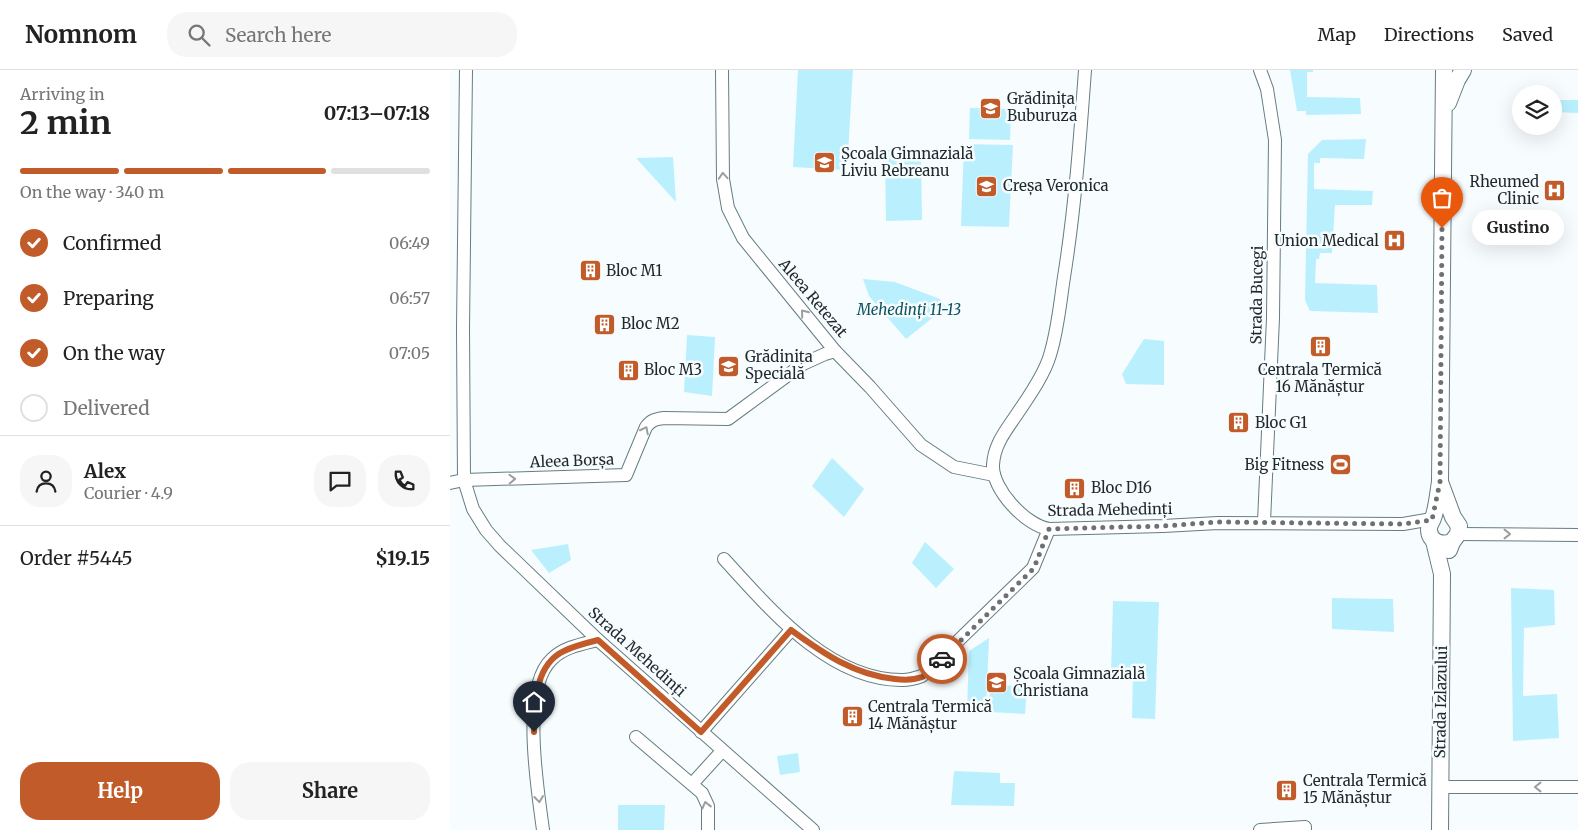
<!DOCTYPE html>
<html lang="en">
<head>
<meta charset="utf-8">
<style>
  body { margin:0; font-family:Merriweather,serif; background:#f6f6f6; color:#222; height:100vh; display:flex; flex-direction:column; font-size:19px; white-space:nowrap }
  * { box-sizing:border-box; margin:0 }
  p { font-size:16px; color:#767676 }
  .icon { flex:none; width:28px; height:28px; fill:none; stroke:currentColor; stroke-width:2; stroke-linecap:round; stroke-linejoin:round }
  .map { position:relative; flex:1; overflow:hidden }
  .details { display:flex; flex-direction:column; background:#fff; width:450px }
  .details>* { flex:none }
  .controls { position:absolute; left:1062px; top:15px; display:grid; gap:10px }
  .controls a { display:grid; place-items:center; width:50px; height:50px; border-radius:50%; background:#fff; box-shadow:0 5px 20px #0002; font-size:25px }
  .pin { position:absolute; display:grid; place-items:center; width:42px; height:42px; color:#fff; margin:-51px -21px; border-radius:50% 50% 50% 0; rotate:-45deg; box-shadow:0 0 5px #0007 }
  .pin .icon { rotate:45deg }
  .courier { position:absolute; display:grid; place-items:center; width:50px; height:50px; margin:-25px; border:4px solid #c15c2a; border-radius:50%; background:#fff; color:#222; box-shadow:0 1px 6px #0007 }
  .bubble { position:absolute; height:35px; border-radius:18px; background:#fff; box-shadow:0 5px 20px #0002; font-size:16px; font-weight:700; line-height:35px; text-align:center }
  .headline em { font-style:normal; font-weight:700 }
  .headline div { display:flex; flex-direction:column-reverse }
  .headline { display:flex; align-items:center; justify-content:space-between; height:85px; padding:0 20px }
  h1 { font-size:32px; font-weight:700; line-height:38px }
  .bar { display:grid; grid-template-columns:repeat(4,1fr); gap:8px 5px; align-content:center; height:60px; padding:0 20px }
  .bar i { height:6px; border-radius:4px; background:#e0e0e0 }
  .bar .on { background:#c15c2a }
  .bar p { grid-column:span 4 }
  .line { display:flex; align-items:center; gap:12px; padding:0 20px; border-top:1px solid #e0e0e0 }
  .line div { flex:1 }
  .round { display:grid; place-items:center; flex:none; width:52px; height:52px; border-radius:20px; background:#f6f6f6 }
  ol { padding:0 20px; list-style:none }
  li { display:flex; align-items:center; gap:15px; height:55px }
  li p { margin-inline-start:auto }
  li .icon { padding:5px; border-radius:50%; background:#c15c2a; color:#fff; stroke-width:4 }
  li:last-child { color:#767676 }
  li i { width:28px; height:28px; border:2px solid #e0e0e0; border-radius:50% }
  .primary-button { display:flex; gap:10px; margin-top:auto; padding:10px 20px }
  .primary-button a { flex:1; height:58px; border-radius:20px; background:#c15c2a; color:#fff; font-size:20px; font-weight:700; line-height:58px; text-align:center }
  .primary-button a+a { background:#f6f6f6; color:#222 }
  header { display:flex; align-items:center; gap:30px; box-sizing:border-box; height:70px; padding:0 25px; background:#fff; border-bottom:1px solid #e0e0e0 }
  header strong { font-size:24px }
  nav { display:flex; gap:28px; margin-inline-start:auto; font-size:18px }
  .search { width:350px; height:45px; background:#f6f6f6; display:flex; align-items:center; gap:12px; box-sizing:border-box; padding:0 18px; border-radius:20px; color:#767676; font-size:19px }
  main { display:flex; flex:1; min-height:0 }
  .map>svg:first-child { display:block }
</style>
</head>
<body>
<header>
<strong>Nomnom</strong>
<div class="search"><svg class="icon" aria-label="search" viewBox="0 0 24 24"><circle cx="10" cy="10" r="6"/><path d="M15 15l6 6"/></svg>Search here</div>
<nav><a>Map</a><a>Directions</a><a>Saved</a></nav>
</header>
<main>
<section class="details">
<div class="headline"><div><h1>2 min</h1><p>Arriving in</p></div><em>07:13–07:18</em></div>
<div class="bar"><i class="on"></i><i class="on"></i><i class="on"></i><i></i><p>On the way · 340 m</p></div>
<ol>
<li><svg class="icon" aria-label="check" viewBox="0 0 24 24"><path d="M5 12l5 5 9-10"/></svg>Confirmed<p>06:49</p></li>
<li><svg class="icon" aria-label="check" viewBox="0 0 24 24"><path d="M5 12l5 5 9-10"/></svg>Preparing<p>06:57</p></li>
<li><svg class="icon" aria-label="check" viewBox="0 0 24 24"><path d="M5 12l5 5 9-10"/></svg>On the way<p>07:05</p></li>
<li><i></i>Delivered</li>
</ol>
<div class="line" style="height:90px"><a class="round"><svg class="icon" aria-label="person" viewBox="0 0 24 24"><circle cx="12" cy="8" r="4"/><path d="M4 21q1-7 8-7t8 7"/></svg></a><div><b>Alex</b><p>Courier · 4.9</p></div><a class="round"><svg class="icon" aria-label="chat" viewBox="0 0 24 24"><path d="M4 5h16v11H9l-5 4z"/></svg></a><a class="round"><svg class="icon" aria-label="phone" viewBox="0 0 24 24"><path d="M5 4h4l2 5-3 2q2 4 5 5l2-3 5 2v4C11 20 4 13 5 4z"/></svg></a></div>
<div class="line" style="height:65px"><div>Order #5445</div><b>$19.15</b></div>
<div class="primary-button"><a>Help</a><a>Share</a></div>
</section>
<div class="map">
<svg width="1128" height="760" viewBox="0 0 1128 760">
  <rect width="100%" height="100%" fill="#f7fcfe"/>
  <g fill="#baf0fe">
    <path d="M 348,0 L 403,0 L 397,100 L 343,97 Z"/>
    <path d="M 840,0 L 863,0 L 863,2 L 857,2 L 857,27 L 910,28 L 911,44 L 856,45 L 856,41 L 847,41 Z"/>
    <path d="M 1104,30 L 1128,30 L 1128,43 L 1104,42 Z"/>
    <path d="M 520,38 L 561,39 L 560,70 L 519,69 Z"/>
    <path d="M 916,69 L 914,89 L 870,88 L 870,93 L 864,93 L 864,119 L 923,121 L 922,135 L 885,135 L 882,183 L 870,183 L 869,189 L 866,189 L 865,213 L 927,215 L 928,243 L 860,241 L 855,230 L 858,84 L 872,70 Z"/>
    <path d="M 514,74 L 563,75 L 559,157 L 511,156 Z"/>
    <path d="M 435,80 L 471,80 L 472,150 L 436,151 Z"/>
    <path d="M 223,87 L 226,132 L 186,88 Z"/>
    <path d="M 413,209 L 445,212 L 490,229 L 496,237 L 456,269 L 419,226 Z"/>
    <path d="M 237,265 L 265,267 L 262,326 L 234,322 Z"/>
    <path d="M 694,269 L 714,271 L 714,315 L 676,314 L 672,304 Z"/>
    <path d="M 382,388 L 414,419 L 394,447 L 362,416 Z"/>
    <path d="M 475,472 L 504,499 L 486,518 L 462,493 Z"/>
    <path d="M 118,474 L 121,490 L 99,503 L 81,480 Z"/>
    <path d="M 1061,518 L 1104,520 L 1105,555 L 1074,558 L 1073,626 L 1107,624 L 1109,668 L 1063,671 Z"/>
    <path d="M 882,528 L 943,529 L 944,562 L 882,559 Z"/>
    <path d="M 663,531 L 709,532 L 705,649 L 682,648 L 683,604 L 661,603 Z"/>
    <path d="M 539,568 L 536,642 L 517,641 L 519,581 Z"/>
    <path d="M 540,614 L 577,617 L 575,644 L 539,642 Z"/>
    <path d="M 348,683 L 350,702 L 330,705 L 327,686 Z"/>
    <path d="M 504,701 L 550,703 L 550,713 L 565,713 L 564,736 L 501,735 Z"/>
    <path d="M 168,735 L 215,735 L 214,760 L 168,760 Z"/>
  </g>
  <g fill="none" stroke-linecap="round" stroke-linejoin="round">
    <defs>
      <g id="minor">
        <path d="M 16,0 L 13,259 L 14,410 L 23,439 L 36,460 L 50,476 L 148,570 L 363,760"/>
        <path d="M 272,0 L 273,109 L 278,138 L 293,168 L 385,281 L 420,317 L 471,375 L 504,397 L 544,405"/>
        <path d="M 635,0 C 630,69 625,138 614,207 C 610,233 608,259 600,285 C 595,303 580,325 569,341 C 558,358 544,373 543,395 C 542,419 575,455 599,459 L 713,456 L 768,453 L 953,454 L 982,449"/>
        <path d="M 810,0 L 817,19 L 825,70 L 823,248 L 814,452"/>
        <path d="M 0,413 L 14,410 L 176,405 L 196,357 C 201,350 206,349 214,348 L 278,349 L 353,294 L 375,284 L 385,281"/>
        <path d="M 1008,464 L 1128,465"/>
        <path d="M 274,489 C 319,538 379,611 453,610 C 460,610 466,608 472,606 L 583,498 L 599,459"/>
        <path d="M 251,662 L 341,560"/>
        <path d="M 186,667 L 252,723 L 258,736 L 258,760"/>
        <path d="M 242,714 L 272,681"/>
        <path d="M 990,717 L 1128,717"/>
        <path d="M 93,760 C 88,721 70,618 102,589 C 114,577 132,574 148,570"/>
        <path d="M 810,760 L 855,757 L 855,760"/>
      </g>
      <g id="major">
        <path d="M 994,0 L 990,412 C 988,423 987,438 983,448 C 982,452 979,454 979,459 C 979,472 992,476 1002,472"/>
        <path d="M 998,33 L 1007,10 L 1013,0"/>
        <path d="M 990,412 L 1003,447 L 1009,456 L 1008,464 L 1002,472 L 999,480"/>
        <path d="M 984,471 L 992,504 L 990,760"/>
      </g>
    </defs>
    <use href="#minor" stroke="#657d83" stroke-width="14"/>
    <use href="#major" stroke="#657d83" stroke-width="18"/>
    <use href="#minor" stroke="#fff" stroke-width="12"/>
    <use href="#major" stroke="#fff" stroke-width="16"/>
  </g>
  <defs><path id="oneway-chevron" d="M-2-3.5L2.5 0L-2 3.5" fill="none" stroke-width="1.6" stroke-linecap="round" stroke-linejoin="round" transform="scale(1.25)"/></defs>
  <g stroke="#9a9ea0">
    <use href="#oneway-chevron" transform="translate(273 106) rotate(-94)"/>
    <use href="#oneway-chevron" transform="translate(354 243) rotate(-129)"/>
    <use href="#oneway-chevron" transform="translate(195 360) rotate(-63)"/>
    <use href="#oneway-chevron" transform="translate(62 409) rotate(-2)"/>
    <use href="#oneway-chevron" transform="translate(1057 464)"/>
    <use href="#oneway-chevron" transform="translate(1088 717) rotate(180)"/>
    <use href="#oneway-chevron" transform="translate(89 729) rotate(83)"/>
    <use href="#oneway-chevron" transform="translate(256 735) rotate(-104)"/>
  </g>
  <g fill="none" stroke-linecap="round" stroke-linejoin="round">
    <path stroke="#6b7275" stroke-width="5" stroke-dasharray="0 9" d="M 492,589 L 584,498 L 599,459 L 713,456 L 768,452 L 953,454 L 982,450 L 990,412 L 992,158"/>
    <path stroke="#c15c2a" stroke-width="6" d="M 84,662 C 85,635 84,595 114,581 C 124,576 136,573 148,570 L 251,662 L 341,560 C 374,584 405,605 445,609 C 453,610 464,610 472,607 C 479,604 486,594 492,589"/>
  </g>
  <defs>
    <symbol id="school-square" viewBox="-11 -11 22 22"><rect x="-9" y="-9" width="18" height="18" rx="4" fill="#c15c2a" stroke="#f7fcfe"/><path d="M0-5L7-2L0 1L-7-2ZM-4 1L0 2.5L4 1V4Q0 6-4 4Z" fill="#fff"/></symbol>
    <symbol id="hospital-square" viewBox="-11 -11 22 22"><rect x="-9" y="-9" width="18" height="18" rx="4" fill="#c15c2a" stroke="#f7fcfe"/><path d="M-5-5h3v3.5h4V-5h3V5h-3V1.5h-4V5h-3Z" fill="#fff"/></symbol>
    <symbol id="building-square" viewBox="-11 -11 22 22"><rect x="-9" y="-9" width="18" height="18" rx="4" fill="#c15c2a" stroke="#f7fcfe"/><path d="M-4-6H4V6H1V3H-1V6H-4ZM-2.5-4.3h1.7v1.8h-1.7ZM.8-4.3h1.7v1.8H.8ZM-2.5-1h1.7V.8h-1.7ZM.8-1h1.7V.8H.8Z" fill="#fff"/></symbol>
    <symbol id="stadium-square" viewBox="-11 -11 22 22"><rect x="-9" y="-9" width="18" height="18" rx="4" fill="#c15c2a" stroke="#f7fcfe"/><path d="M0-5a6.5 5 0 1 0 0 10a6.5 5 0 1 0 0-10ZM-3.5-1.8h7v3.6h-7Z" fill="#fff"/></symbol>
  </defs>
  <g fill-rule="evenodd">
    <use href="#school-square" x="528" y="26" width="25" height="25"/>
    <use href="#school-square" x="362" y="80" width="25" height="25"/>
    <use href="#school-square" x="524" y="104" width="25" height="25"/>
    <use href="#hospital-square" x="1092" y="108" width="25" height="25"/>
    <use href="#hospital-square" x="932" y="158" width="25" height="25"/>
    <use href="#building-square" x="128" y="188" width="25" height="25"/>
    <use href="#building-square" x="142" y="242" width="25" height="25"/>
    <use href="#building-square" x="858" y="264" width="25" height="25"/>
    <use href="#school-square" x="266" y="284" width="25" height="25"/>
    <use href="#building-square" x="166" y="288" width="25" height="25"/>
    <use href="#building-square" x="776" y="340" width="25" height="25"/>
    <use href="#stadium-square" x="878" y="382" width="25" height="25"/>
    <use href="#building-square" x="612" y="406" width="25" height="25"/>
    <use href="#school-square" x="534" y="600" width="25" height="25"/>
    <use href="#building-square" x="390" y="634" width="25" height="25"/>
    <use href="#building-square" x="824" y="708" width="25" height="25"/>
  </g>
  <g text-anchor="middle" stroke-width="5" stroke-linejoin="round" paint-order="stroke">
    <g font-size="15" fill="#1f282b" stroke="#f7fcfe" text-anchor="start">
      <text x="557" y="34">Grădinița<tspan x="557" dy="17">Buburuza</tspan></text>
      <text x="391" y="89">Școala Gimnazială<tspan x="391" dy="17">Liviu Rebreanu</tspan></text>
      <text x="1089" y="117" text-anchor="end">Rheumed<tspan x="1089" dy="17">Clinic</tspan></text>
      <text x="553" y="121">Creșa Veronica</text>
      <text x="929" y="176" text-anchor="end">Union Medical</text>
      <text x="156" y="206">Bloc M1</text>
      <text x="171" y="259">Bloc M2</text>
      <text x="295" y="292">Grădinița<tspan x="295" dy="17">Specială</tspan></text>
      <text x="194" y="305">Bloc M3</text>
      <text x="870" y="305" text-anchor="middle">Centrala Termică<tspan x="870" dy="17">16 Mănăștur</tspan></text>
      <text x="805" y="358">Bloc G1</text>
      <text x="874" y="400" text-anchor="end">Big Fitness</text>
      <text x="641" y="423">Bloc D16</text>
      <text x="563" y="609">Școala Gimnazială<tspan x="563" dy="17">Christiana</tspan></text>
      <text x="418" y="642">Centrala Termică<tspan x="418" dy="17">14 Mănăștur</tspan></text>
      <text x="853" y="716">Centrala Termică<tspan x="853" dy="17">15 Mănăștur</tspan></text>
    </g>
    <g font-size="15" fill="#1f282b" stroke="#f7fcfe">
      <text transform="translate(807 225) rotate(-89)" y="5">Strada Bucegi</text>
      <text transform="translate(363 228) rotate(50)" y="5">Aleea Retezat</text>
      <text transform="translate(122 391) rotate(-2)" y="5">Aleea Borșa</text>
      <text transform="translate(660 440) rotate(-1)" y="5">Strada Mehedinți</text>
      <text transform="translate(187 582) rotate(42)" y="5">Strada Mehedinți</text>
      <text transform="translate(991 632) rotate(-89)" y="5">Strada Izlazului</text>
    </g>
    <g font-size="15" font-style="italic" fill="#0f5361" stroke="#f7fcfe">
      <text x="459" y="245">Mehedinți 11-13</text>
    </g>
  </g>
</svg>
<div class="controls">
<a><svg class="icon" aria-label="layers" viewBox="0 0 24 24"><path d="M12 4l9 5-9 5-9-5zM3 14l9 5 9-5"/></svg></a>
</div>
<div class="pin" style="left:992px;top:158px;background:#ea580c"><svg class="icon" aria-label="bag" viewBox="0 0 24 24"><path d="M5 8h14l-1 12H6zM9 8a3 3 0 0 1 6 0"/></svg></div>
<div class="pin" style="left:84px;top:662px;background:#1f2937"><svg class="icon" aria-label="home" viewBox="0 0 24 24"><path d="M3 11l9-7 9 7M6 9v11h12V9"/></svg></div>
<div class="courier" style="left:492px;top:589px"><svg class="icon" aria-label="car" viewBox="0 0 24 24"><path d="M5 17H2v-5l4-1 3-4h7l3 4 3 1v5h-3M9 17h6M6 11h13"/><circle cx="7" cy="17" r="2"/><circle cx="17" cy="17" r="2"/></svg></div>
<div class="bubble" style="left:1022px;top:140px;width:92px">Gustino</div>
</div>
</main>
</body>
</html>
